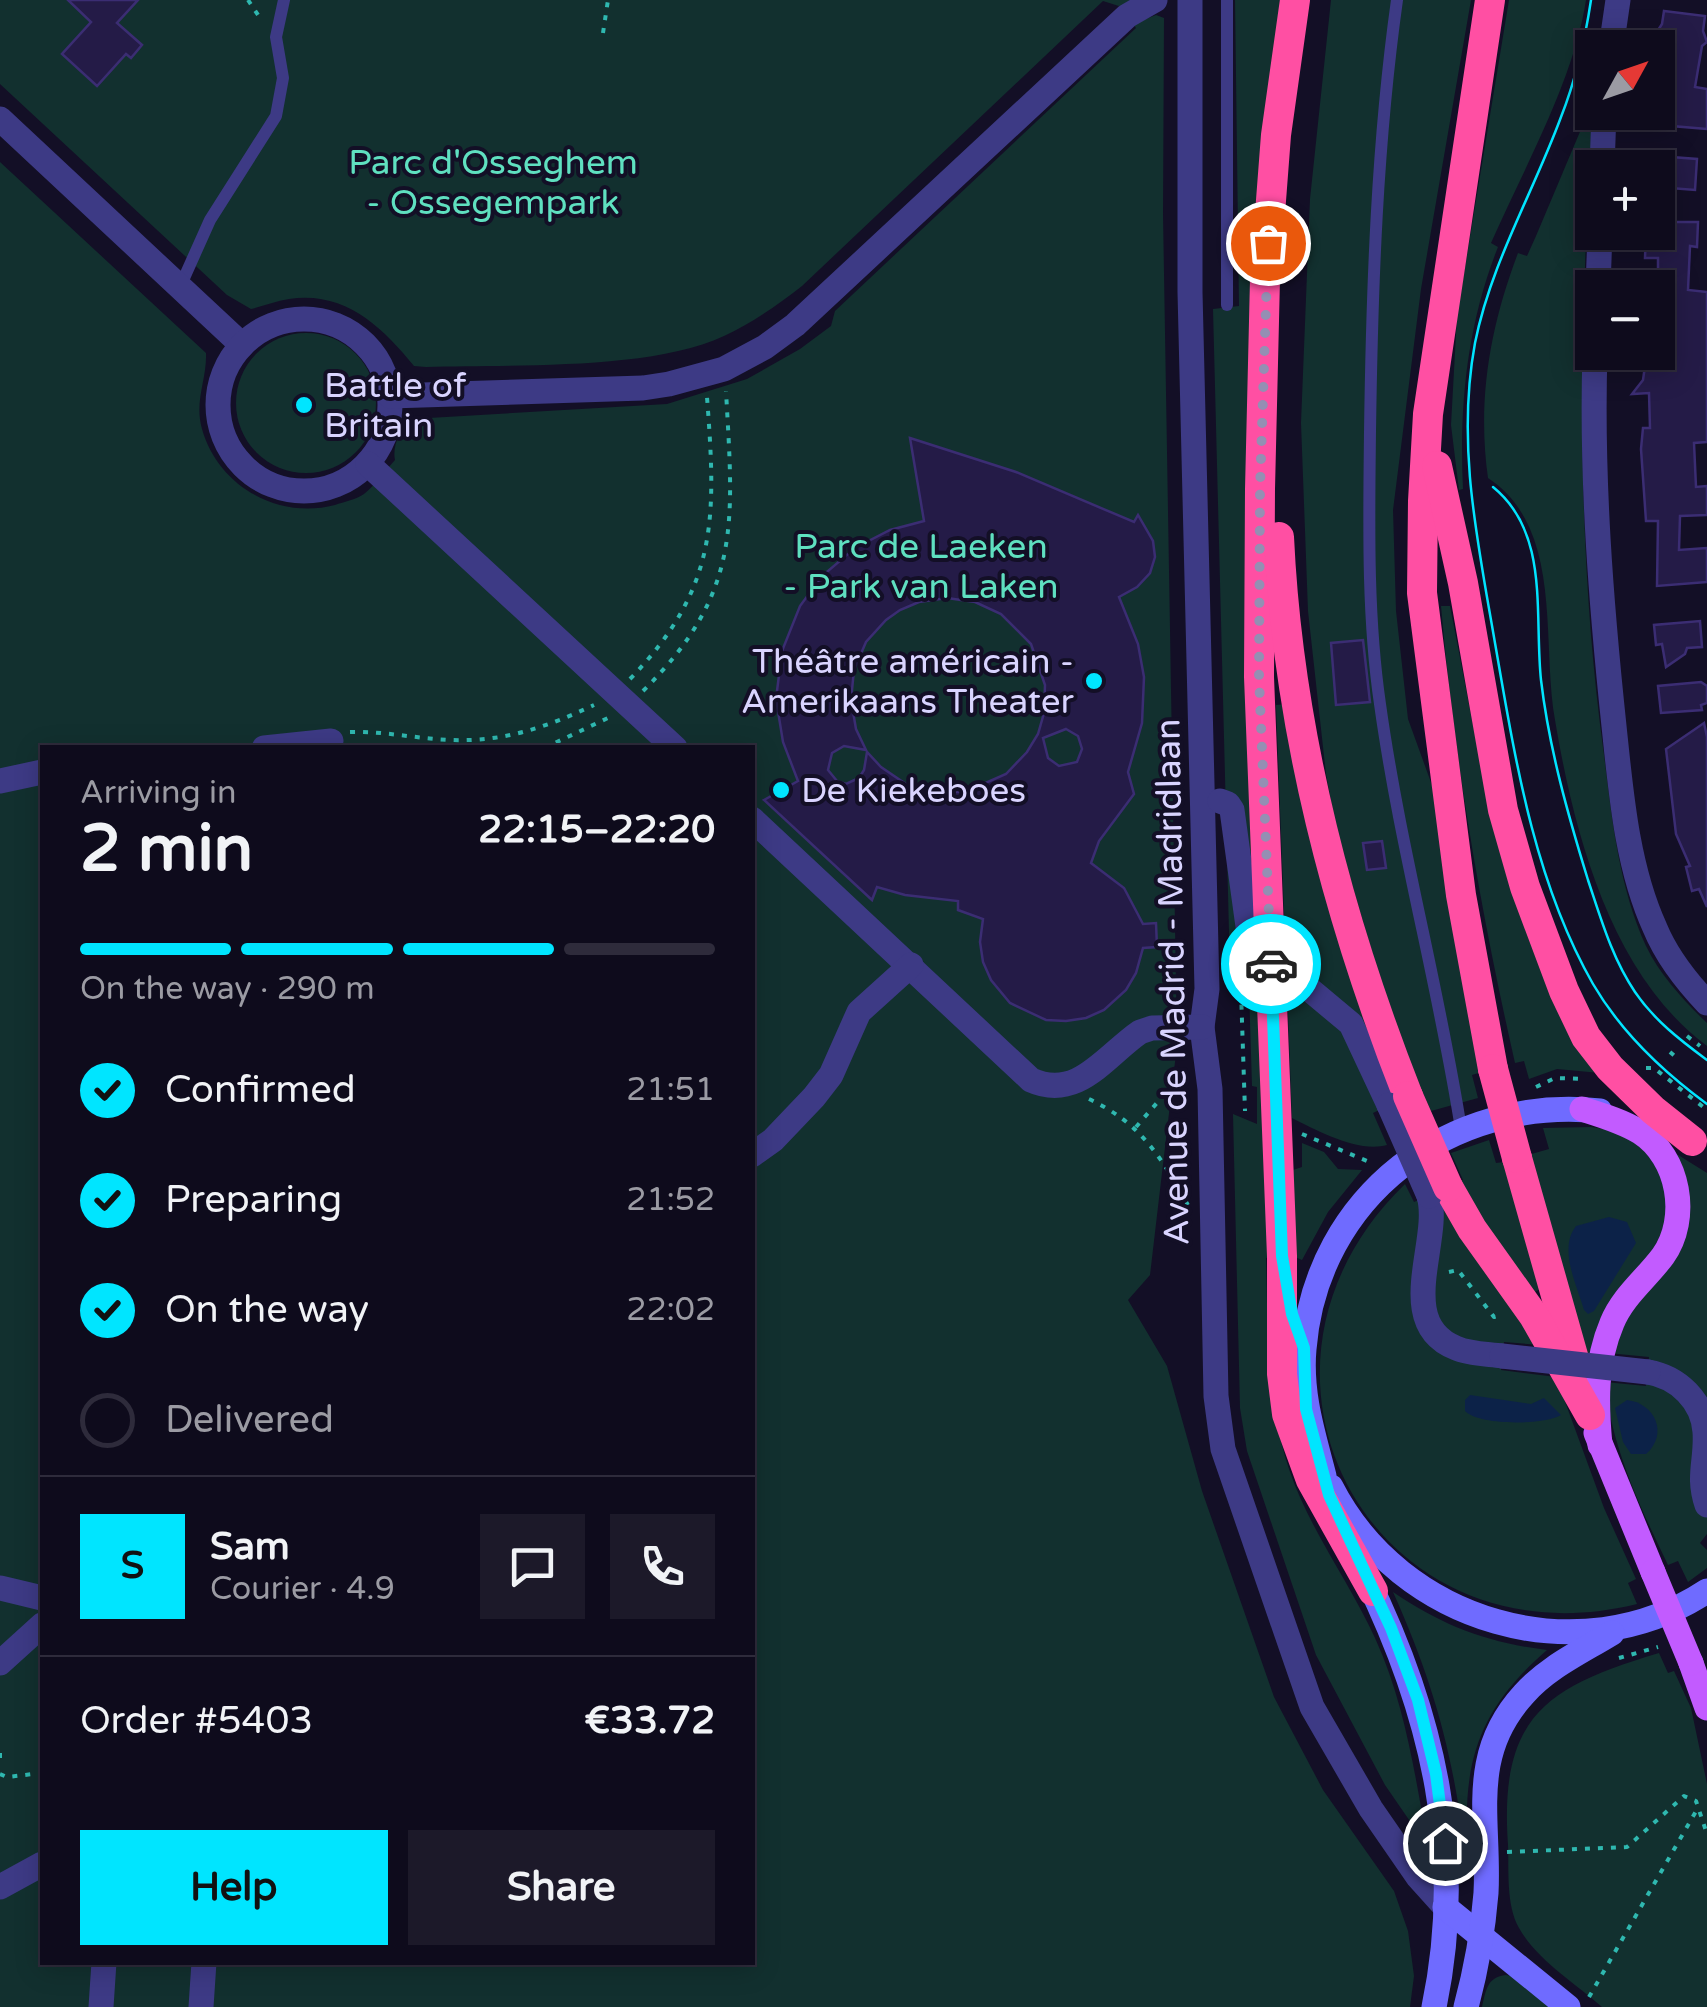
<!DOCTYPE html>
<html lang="en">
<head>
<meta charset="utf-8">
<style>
  body { margin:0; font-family:"Varela Round",sans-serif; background:#1c1929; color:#f1f3f6; height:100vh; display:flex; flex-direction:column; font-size:38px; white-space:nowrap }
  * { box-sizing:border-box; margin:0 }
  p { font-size:32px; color:#9b9ba3 }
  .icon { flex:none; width:55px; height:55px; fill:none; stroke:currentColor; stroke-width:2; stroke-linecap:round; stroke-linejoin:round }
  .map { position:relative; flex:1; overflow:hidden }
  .sheet { position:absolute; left:40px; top:745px; width:715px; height:1220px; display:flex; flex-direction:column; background:#0e0b1c; border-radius:0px; box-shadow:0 5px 25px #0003,0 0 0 2px #2e2b3b }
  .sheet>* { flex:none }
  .needle { width:65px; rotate:50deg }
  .buttons { position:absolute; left:1575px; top:30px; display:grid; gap:20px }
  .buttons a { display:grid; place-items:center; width:100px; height:100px; border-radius:0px; background:#0e0b1c; box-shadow:0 5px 25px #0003,0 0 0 2px #2e2b3b; font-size:50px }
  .pin { position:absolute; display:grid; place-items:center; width:85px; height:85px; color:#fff; margin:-42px; border:5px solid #fff; border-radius:50%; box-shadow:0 2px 10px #0007 }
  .courier { position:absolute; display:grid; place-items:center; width:100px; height:100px; margin:-50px; border:8px solid #00e5ff; border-radius:50%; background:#fff; color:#222; box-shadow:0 2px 12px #0007 }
  .head em { font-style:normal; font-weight:800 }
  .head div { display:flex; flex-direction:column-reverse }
  .head { display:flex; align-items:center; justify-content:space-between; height:170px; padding:0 40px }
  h1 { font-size:65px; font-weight:800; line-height:75px }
  .bar { display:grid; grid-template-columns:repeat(4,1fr); gap:15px 10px; align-content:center; height:120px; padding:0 40px }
  .bar i { height:12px; border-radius:8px; background:#2e2b3b }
  .bar .active { background:#00e5ff }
  .bar p { grid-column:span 4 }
  .line { display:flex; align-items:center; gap:25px; padding:0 40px; border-top:2px solid #2e2b3b }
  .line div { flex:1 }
  .round { display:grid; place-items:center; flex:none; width:105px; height:105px; border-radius:0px; background:#1c1929 }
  ol { padding:0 40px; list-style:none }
  li { display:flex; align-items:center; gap:30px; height:110px }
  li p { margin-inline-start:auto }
  li .icon { padding:10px; border-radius:50%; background:#00e5ff; color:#111; stroke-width:4 }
  li:last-child { color:#9b9ba3 }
  li i { width:55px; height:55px; border:5px solid #2e2b3b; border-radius:50% }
  .button { display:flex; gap:20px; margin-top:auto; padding:20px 40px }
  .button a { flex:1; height:115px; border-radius:0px; background:#00e5ff; color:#111; font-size:40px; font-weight:800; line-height:115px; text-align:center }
  .button a+a { background:#1c1929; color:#f1f3f6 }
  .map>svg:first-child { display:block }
</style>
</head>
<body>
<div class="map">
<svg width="1707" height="2007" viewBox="0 0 1707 2007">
  <rect width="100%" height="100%" fill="#130f26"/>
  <g fill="#12302f" fill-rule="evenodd">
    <path d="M 0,0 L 1130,0 L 1122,7 L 1103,1 L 802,286 C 778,305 752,323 724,336 C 649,371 511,364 426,367 L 414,366 C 381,326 345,291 289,299 C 276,301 263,306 251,309 L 227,295 L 0,84 Z"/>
    <path d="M 1235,0 L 1280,0 L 1265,149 L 1271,1256 L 1266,1258 C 1268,1329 1266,1400 1289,1469 C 1309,1529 1349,1581 1375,1638 C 1403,1699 1413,1763 1425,1829 L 1416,1830 L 1385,1785 L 1316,1655 L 1247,1451 L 1240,1408 L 1233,1114 L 1257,1124 L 1257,1087 L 1252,1086 L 1249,990 L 1230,971 L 1213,309 L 1239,306 Z"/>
    <path d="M 1331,0 L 1471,0 L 1421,289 L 1393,510 L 1396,611 L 1408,719 L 1433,788 L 1482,1072 L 1472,1075 L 1478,1098 L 1431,1111 L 1422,1091 L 1411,1084 L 1337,833 L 1326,774 L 1308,611 L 1301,423 L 1310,199 Z"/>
    <path d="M 1509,0 L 1586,0 C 1574,80 1524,168 1491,243 L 1498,247 C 1467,325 1459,406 1463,489 L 1459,490 L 1451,425 L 1457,316 Z"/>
    <path d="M 1156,15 L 1164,18 L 1163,214 L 1177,1045 L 1150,1275 L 1128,1300 L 1167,1366 L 1202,1491 L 1274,1697 L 1323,1790 L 1394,1891 L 1408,1931 L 1414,1976 L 1410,2007 L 0,2007 L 0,162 L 206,353 C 207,380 194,401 202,429 C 218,486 278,520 335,505 C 344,502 357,499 364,494 C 375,485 385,471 395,460 C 392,447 400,427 412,419 L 667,404 L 747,379 L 800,349 L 831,326 L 835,311 L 1136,28 L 1133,24 ZM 42,748 L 752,748 L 752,1962 L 42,1962 Z"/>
    <path d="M 1590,108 L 1593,113 C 1579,326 1575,542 1604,755 C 1612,819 1619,887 1646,946 C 1660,975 1684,1001 1707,1023 L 1707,1046 C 1611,975 1574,833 1555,720 C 1541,641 1564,528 1488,478 C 1477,400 1490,327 1518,253 L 1527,256 L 1536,236 Z"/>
    <circle cx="306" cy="403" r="70"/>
    <path d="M 1441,606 L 1450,606 L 1489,808 L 1600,1073 L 1557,1069 L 1529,1079 L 1524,1061 L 1515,1063 C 1481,913 1454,759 1441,606 Z"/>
    <path d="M 1288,704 L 1396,1102 L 1373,1113 L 1387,1145 C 1358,1153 1318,1131 1292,1118 L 1276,705 Z"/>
    <path d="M 1591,1127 L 1618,1131 L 1633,1139 L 1661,1170 L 1669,1221 L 1593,1352 L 1587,1354 L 1528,1155 L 1549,1149 L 1543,1128 Z"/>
    <path d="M 1489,1140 L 1496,1163 L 1504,1162 L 1540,1289 L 1535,1292 L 1452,1185 L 1463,1180 L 1451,1153 Z"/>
    <path d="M 1302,1143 L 1324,1152 L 1338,1169 L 1362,1170 L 1328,1212 L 1302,1260 L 1295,1257 L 1293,1170 L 1302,1167 Z"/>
    <path d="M 1675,1153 L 1707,1173 L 1707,1534 L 1700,1543 L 1707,1550 L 1707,1568 L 1688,1582 L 1678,1561 L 1668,1565 C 1640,1507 1611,1446 1605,1382 L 1646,1386 L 1649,1357 L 1608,1353 C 1635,1264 1707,1272 1675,1153 Z"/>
    <path d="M 1405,1184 L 1414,1202 L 1437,1192 L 1540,1345 L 1504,1342 L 1501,1370 L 1556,1377 L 1604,1508 L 1636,1579 L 1628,1583 L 1637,1604 C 1374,1669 1211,1372 1405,1184 Z"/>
    <path d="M 1393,1592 C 1441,1625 1488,1643 1547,1650 C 1484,1705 1464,1753 1467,1836 L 1463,1837 C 1451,1745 1431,1677 1393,1592 Z"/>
    <path d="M 1659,1653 L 1668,1673 L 1674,1671 L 1691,1708 L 1707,1784 L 1707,2007 L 1602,2007 C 1575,1983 1537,1960 1519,1928 C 1506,1905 1509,1871 1508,1845 C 1499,1717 1545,1687 1659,1653 Z"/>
    <path d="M 1506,1975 L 1511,1976 L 1551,2007 L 1482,2007 C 1486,1990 1487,1977 1506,1975 Z"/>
  </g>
  <g fill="#0c2248">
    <path d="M 1609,1217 L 1627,1222 L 1636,1243 L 1594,1311 L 1588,1314 L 1584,1310 C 1577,1285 1558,1249 1576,1226 Z"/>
    <path d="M 1470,1395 L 1531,1404 L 1544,1398 L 1561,1415 C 1544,1425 1480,1426 1465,1411 L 1465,1400 Z"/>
    <path d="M 1627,1400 C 1655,1403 1669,1434 1646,1454 L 1631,1454 L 1623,1442 L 1615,1408 Z"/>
  </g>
  <g fill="#241b47" stroke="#3b2d73" stroke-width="2.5" fill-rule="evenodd">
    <path d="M 68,0 L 138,0 L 117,23 L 142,45 L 131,58 L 126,54 L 97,86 L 62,54 L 91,22 Z"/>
    <path d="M 1664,11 L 1705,16 L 1703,31 L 1707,42 L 1702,46 L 1695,87 L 1707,89 L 1707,129 L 1672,126 L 1674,115 L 1656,113 L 1661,43 L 1655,35 L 1662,24 Z"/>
    <path d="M 1658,156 L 1697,159 L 1695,190 L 1658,187 Z"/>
    <path d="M 1673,222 L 1698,222 L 1697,247 L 1690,246 L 1688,290 L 1707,292 L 1707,442 L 1694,443 L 1696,487 L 1707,486 L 1707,515 L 1680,516 L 1679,550 L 1707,548 L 1707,582 L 1657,586 L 1658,521 L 1646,521 L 1641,449 L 1643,428 L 1650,428 L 1649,393 L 1632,394 L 1643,380 L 1647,352 L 1671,352 L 1670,308 L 1658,307 L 1658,258 L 1645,258 L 1646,232 L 1658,232 L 1658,224 L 1673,225 Z"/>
    <path d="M 910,438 L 1016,472 L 1134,522 L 1138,515 L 1153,541 L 1155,557 L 1150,573 L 1137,587 L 1119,597 L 1138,644 L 1144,677 L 1142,723 L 1128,772 L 1134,794 L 1099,841 L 1091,863 L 1124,888 L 1143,924 L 1156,923 L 1157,947 L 1143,948 L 1136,973 L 1126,990 L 1104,1010 L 1086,1018 L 1066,1021 L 1046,1020 L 1010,1003 L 991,980 L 983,962 L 980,942 L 983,919 L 958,910 L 958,901 L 905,895 L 877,887 L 872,900 L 764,800 L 798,781 L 783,742 L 776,699 L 782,651 L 800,606 L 822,576 L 855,548 L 890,530 L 924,521 ZM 947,598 L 975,602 L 1001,614 L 1031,644 L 1045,685 L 1044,713 L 1038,734 L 1027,752 L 1006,774 L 965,792 L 935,792 L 906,784 L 881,767 L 867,752 L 864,770 L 859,778 L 846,784 L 837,781 L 828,770 L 832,753 L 844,746 L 866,750 L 856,729 L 851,700 L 854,670 L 866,642 L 886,620 L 900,610 L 919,602 ZM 1066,729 L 1078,736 L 1082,749 L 1077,762 L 1059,766 L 1048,758 L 1043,738 Z"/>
    <path d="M 1700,621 L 1702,647 L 1687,648 L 1685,654 L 1666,667 L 1662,644 L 1656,645 L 1654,625 Z"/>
    <path d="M 1363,640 L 1370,702 L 1336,705 L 1331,643 Z"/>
    <path d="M 1701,682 L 1707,686 L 1707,703 L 1701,705 L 1702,710 L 1661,713 L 1658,686 Z"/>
    <path d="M 1704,723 L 1707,737 L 1707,907 L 1699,889 L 1692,891 L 1686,867 L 1690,866 L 1676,834 L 1666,749 Z"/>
    <path d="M 1382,841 L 1386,868 L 1367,870 L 1363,843 Z"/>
  </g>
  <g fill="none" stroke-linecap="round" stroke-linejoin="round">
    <g stroke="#2fb8b0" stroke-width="4" stroke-dasharray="5 8" stroke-linecap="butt">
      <path d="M 248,0 L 262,21"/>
      <path d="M 603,33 L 608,0"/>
      <path d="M 630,679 C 719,587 716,517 707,397"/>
      <path d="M 643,691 C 743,592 733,521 726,391"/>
      <path d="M 350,732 C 385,731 418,739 452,740 C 504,742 547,727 594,705"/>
      <path d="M 544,748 L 608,718"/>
      <path d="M 1229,988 L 1241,991 L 1245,1111"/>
      <path d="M 1687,1036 L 1700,1046"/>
      <path d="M 1670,1052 L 1677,1058"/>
      <path d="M 1646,1068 L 1654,1068 L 1707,1110"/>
      <path d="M 1536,1087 L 1555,1078 L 1585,1079"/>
      <path d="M 1089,1099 C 1142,1124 1161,1157 1189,1207"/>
      <path d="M 1136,1127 L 1175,1082"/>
      <path d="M 1302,1134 L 1372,1163"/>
      <path d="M 1449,1272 L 1458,1270 L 1494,1317 L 1503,1314"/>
      <path d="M 1619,1658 L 1658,1647"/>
      <path d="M 0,1753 L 0,1759"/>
      <path d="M 0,1774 L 7,1777 L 42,1773"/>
      <path d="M 1507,1852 L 1627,1847 L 1684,1796 L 1696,1801 L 1707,1834"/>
      <path d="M 1589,1997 L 1699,1806"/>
    </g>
    <g stroke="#3d3a85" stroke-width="12">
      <path d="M 1397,0 C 1377,143 1372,287 1370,432 C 1369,522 1367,615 1380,704 C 1400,848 1439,987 1461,1129"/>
      <path d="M 180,287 L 210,220 L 276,116 L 283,78 L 276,37 L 284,0"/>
      <path d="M 1227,305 L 1227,0"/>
    </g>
    <g stroke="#3d3a85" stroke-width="25">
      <path d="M 1190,0 L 1190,292 L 1207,989 L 1202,1027 L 1210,1089 L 1216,1396 L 1223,1449 L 1312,1707 L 1371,1809 L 1418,1877 L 1445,1907"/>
      <path d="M 1611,48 L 1618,0"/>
      <path d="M 0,119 L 242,345"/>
      <path d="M 1602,168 L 1604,112"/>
      <path d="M 1598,288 L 1600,232"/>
      <circle cx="304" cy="405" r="86"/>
      <path d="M 1595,352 C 1591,477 1601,603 1614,726 C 1621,793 1627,867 1655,928 C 1667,957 1686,981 1707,1003"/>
      <path d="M 390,396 L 643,388 L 669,384 L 724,369 L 765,347 L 795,325 L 1127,16 L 1155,0"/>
      <path d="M 368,464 L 675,748"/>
      <path d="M 264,748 L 331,741"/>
      <path d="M 0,781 L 42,772"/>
      <path d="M 1220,801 L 1228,804 L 1232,810 L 1254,970 L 1258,974 L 1290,973 L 1351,1024 L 1389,1105"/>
      <path d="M 752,819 L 1031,1080 C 1078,1101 1105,1056 1140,1032 L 1152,1028 L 1202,1027"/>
      <path d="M 752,1155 L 773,1140 L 814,1097 L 831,1075 L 859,1012 L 911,965"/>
      <path d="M 1429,1196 C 1442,1240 1393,1323 1456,1348 C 1469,1354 1488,1354 1502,1356"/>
      <path d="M 1648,1372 C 1678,1377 1703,1401 1705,1432 C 1707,1460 1697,1476 1707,1505"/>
      <path d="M 0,1588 L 42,1598"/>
      <path d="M 0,1663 L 42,1625"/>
      <path d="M 0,1887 L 42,1864"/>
      <path d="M 101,2007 L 104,1962"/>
      <path d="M 201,2007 L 204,1962"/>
    </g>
    <g stroke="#6f6bff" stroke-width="25">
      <path d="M 1324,1476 C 1313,1433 1300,1394 1304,1349 C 1316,1196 1451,1095 1600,1111"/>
      <path d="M 1331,1487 C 1400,1622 1578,1676 1707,1591"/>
      <path d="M 1366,1577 C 1433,1714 1466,1855 1434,2007"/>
      <path d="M 1445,1907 L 1568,2007"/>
      <path d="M 1466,2007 C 1476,1970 1483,1931 1486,1893 C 1490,1820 1467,1756 1524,1694 C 1548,1667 1581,1652 1612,1633"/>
    </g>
    <g stroke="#c25bff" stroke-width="25">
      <path d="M 1582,1109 C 1601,1115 1622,1121 1640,1132 C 1679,1157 1690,1218 1663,1256 C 1646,1279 1623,1296 1612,1323 C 1595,1363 1596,1403 1600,1445"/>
      <path d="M 1596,1433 L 1653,1572"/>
      <path d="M 1691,1663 L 1707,1708"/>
    </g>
    <g stroke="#ff4fa3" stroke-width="30">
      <path d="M 1295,0 L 1276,135 L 1265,279 L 1260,489 L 1259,677 L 1282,1256 L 1282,1374 L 1287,1414 L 1311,1480 L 1373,1591"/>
      <path d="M 1490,0 L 1428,414 L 1423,501 L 1422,593 L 1461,895 L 1493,1069"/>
      <path d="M 1437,466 L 1463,583 L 1503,810 L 1525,887 L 1564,991 L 1586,1037 L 1610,1068 L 1653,1110 L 1692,1141"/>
      <path d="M 1279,537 C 1288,730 1337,916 1408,1096"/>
      <path d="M 1517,1158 L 1574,1359"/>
      <path d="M 1448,1187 L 1472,1229 L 1534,1316 L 1590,1415"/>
    </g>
    <g stroke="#00e5ff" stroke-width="2.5">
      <path d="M 1591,0 C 1585,40 1576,79 1561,117 C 1533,193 1491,263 1475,343 C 1456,445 1478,543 1495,643 C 1515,758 1534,881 1593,984 C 1621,1032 1662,1071 1707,1104"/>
      <path d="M 1493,487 C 1550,533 1534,614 1541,680 C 1549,748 1568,815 1588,880 C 1601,919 1612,958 1635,992 C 1654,1020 1680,1040 1707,1060"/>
    </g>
    <g stroke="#3d3a85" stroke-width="25">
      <path d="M 1389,1105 L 1429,1196"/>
      <path d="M 1502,1356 L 1648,1372"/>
    </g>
    <path stroke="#c25bff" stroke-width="25" d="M 1653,1572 L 1691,1663"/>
    <g stroke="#ff4fa3" stroke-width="30">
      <path d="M 1493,1069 L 1517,1158"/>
      <path d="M 1408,1096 L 1448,1187"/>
    </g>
  </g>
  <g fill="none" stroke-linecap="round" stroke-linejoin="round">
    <path stroke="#948fb3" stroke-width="10" stroke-dasharray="0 18" d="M 1268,243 L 1260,489 L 1259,677 L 1271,964"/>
    <path stroke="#00e5ff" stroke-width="12" d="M 1271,964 L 1282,1256 L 1292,1314 L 1304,1348 L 1306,1409 L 1329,1495 L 1391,1628 L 1418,1700 L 1436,1774 L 1445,1843"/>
  </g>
  <g fill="#00e5ff" stroke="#130f26" stroke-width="4">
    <circle cx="304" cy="405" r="10"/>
    <circle cx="1094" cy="681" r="10"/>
    <circle cx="781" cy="790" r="10"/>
  </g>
  <g text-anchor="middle" stroke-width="8" stroke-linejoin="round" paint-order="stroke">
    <g font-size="35" fill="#5fe0c0" stroke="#130f26">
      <text x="493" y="174">Parc d'Osseghem<tspan x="493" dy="40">- Ossegempark</tspan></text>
      <text x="921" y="558">Parc de Laeken<tspan x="921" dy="40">- Park van Laken</tspan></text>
    </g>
    <g font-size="35" fill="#d9d4ff" stroke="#130f26" text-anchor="start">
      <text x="324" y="397">Battle of<tspan x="324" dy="40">Britain</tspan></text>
      <text x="1074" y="673" text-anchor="end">Théâtre américain -<tspan x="1074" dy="40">Amerikaans Theater</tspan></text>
      <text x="801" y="802">De Kiekeboes</text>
    </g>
    <g font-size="35" fill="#d9d4ff" stroke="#130f26">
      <text transform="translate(1172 982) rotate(-91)" y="12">Avenue de Madrid - Madridlaan</text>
    </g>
  </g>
</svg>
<div class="buttons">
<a><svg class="needle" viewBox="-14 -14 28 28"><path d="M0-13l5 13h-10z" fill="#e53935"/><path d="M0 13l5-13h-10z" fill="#9b9ba3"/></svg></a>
<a>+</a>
<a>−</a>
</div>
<div class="pin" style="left:1268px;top:243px;background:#ea580c"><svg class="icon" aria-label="bag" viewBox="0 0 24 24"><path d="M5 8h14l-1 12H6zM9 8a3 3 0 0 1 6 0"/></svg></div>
<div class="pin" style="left:1445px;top:1843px;background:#1f2937"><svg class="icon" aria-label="home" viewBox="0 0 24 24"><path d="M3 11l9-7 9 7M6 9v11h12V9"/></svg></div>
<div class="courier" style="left:1271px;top:964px"><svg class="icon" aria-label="car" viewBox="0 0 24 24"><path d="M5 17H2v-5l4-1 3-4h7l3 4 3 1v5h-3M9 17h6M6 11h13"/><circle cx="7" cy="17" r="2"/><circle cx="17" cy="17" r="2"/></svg></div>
<section class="sheet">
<div class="head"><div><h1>2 min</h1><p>Arriving in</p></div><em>22:15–22:20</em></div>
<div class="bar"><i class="active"></i><i class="active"></i><i class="active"></i><i></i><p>On the way · 290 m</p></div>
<ol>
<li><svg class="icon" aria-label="check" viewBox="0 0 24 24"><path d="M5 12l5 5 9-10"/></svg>Confirmed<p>21:51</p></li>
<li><svg class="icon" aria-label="check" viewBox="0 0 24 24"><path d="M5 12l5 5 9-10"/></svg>Preparing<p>21:52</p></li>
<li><svg class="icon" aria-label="check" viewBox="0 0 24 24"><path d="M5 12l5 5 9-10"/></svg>On the way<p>22:02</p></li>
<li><i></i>Delivered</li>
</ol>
<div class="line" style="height:180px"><b class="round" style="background:#00e5ff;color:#111">S</b><div><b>Sam</b><p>Courier · 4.9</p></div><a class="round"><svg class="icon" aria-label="chat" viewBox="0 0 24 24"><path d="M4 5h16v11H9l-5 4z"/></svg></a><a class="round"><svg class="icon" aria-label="phone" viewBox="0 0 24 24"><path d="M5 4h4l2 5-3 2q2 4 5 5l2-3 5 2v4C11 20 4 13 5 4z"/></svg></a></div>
<div class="line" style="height:130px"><div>Order #5403</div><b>€33.72</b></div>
<div class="button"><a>Help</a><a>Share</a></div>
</section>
</div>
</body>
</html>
